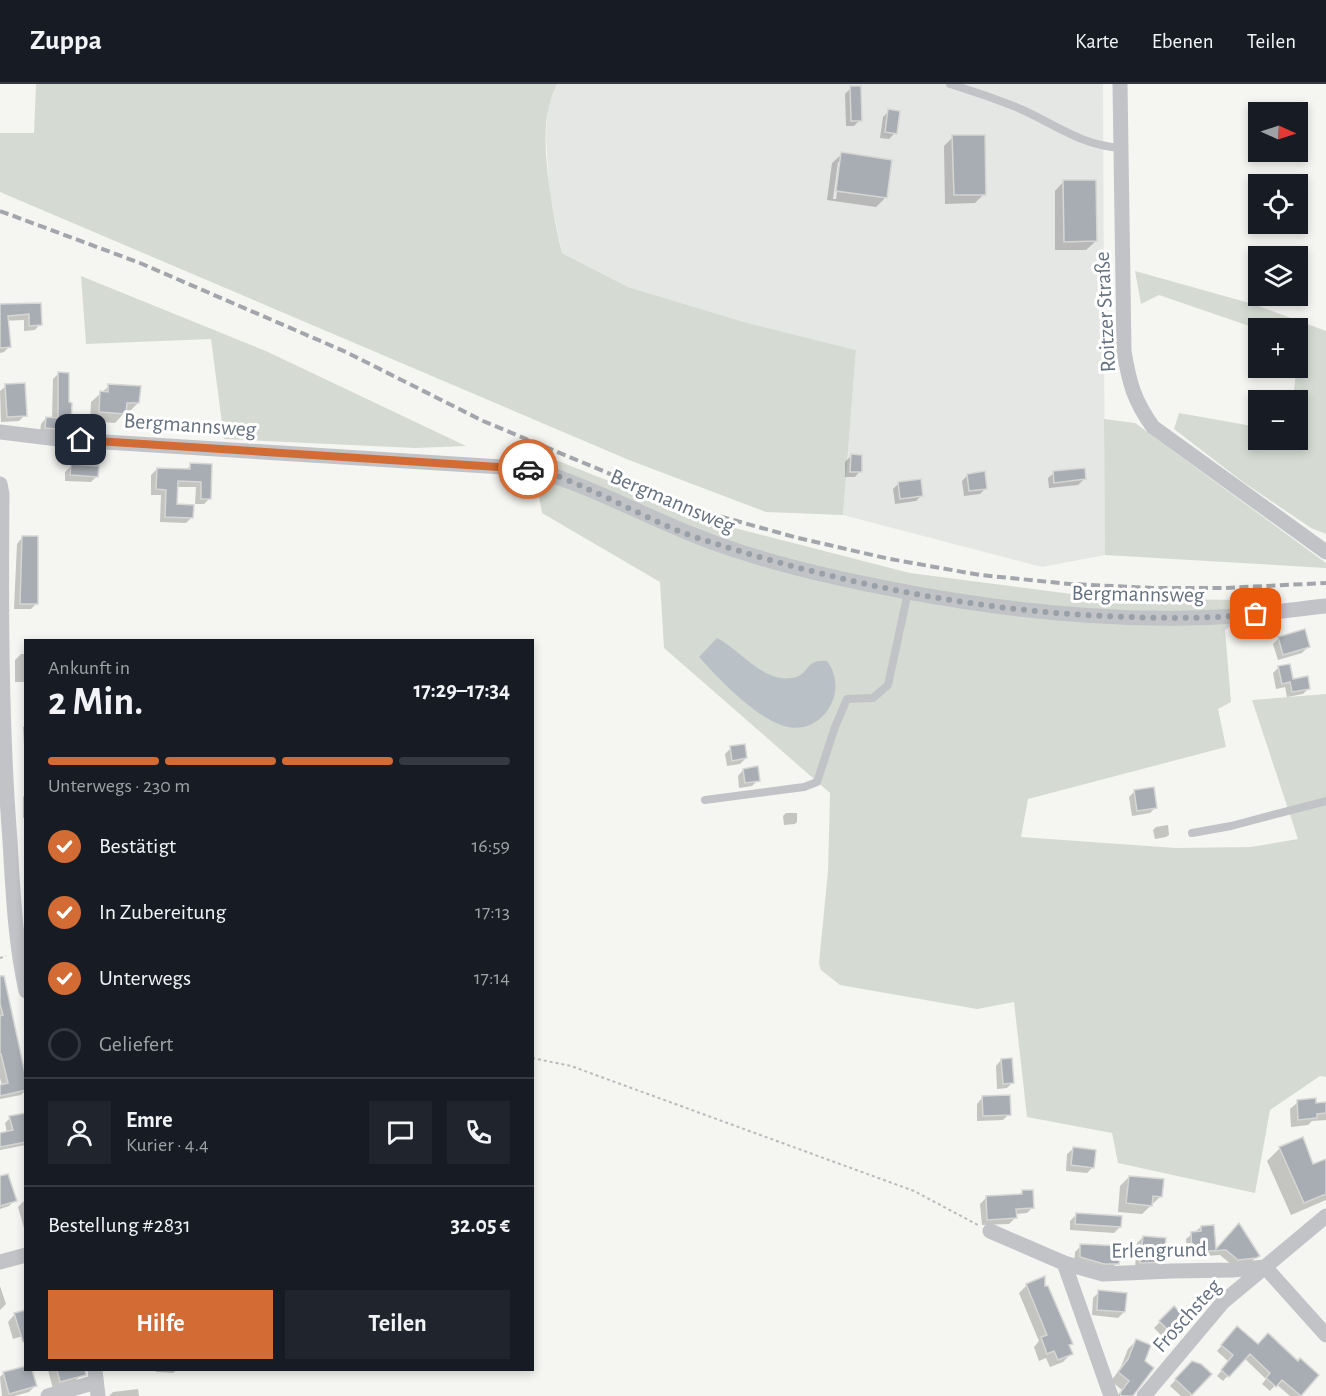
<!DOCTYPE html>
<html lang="de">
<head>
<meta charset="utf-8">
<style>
  body { margin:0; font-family:"Alegreya Sans",sans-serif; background:#20242c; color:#f1f3f6; height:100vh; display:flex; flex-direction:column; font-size:22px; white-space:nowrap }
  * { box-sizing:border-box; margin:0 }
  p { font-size:20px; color:#9ea1a6 }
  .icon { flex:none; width:33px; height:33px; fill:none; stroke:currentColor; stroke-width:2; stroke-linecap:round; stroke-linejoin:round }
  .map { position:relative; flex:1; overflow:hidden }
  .side { position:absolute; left:24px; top:555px; width:510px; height:732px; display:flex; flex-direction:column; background:#171b24; border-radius:0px; box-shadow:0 3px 9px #0003 }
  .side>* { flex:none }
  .needle { width:39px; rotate:93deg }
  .fabs { position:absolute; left:1248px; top:18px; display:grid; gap:12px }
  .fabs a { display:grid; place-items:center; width:60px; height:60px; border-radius:0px; background:#171b24; box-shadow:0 3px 9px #0003; font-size:30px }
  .pin { position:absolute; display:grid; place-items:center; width:51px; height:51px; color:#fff; margin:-26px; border-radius:12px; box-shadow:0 3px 9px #0006 }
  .courier { position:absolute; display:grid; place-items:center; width:60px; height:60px; margin:-30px; border:4px solid #d26b34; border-radius:50%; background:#fff; color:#222; box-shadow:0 2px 8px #0007 }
  .headline em { font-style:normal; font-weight:600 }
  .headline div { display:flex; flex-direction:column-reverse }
  .headline { display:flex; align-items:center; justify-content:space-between; height:102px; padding:0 24px }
  h1 { font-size:39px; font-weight:600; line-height:45px }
  .bar { display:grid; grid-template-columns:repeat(4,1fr); gap:9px 6px; align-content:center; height:72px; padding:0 24px }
  .bar i { height:8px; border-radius:4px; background:#363941 }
  .bar .current { background:#d26b34 }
  .bar p { grid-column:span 4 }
  .line { display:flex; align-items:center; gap:15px; padding:0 24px; border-top:2px solid #363941 }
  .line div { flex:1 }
  .round { display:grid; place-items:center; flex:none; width:63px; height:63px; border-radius:0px; background:#20242c }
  ol { padding:0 24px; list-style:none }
  li { display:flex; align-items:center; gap:18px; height:66px }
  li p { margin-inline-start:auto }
  li .icon { padding:6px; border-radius:50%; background:#d26b34; color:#fff; stroke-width:4 }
  li:last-child { color:#9ea1a6 }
  li i { width:33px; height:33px; border:3px solid #363941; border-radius:50% }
  .button { display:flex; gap:12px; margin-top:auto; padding:12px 24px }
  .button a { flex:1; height:69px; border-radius:0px; background:#d26b34; color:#fff; font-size:24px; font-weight:600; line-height:69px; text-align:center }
  .button a+a { background:#20242c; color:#f1f3f6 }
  header { display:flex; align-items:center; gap:36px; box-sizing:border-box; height:84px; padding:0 30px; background:#171b24; border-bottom:2px solid #363941 }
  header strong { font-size:28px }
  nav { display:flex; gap:33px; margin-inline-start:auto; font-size:21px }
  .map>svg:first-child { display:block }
</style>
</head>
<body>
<header>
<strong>Zuppa</strong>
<nav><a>Karte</a><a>Ebenen</a><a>Teilen</a></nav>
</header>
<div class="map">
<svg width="1326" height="1312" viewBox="0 0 1326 1312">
  <rect width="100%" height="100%" fill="#f5f5f2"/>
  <path fill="#e5e7e5" d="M 557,0 L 1103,0 L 1105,471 L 1042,483 L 843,431 L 856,266 L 744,238 L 628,203 L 562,169 L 549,104 L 546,50 L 548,23 Z"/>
  <g fill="#d5dbd3">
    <path d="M 36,0 L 557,0 C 554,7 551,14 549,22 C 539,60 553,130 562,169 L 628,203 L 744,238 L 856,266 L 843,431 L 766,428 L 629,376 L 0,108 L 0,49 L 34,49 Z"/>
    <path d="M 1135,187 L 1253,220 L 1326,247 L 1326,450 L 1311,444 L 1243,398 L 1174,345 L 1179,329 L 1258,343 L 1258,356 L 1298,356 L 1298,316 L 1293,316 L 1299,259 L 1298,258 L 1298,244 L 1258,245 L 1159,211 L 1141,220 Z"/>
    <path d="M 81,192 L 268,268 L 466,362 L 415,364 L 224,355 L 211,255 L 86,260 Z"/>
    <path d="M 1104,335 L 1135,339 L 1326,479 L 1326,484 L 1105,471 Z"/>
    <path d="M 538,369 L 715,439 L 910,489 L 1109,515 L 1268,516 L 1225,546 L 1231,618 L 1218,625 L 1226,663 L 1028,715 L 1021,753 L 1176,764 L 1251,763 L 1298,755 L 1252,616 L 1326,610 L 1326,993 L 1320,992 L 1270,1026 L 1255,1109 L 1118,1079 L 1112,1049 L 1027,1033 L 1014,918 L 977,925 L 840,901 L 821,886 L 819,879 L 828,787 L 830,709 L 664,564 L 660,498 L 542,429 L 536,396 Z"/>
  </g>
  <path fill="#b9c1c6" d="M 717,554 C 741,566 765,602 796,593 C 810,589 805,575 827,577 C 851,608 820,656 781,641 C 752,630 720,596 699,573 Z"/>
  <g fill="#0003" fill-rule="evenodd">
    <path d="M 851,4 L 860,36 L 854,42 L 846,42 L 845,10 Z"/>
    <path d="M 889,27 L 895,49 L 889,55 L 880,54 L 883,33 Z"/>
    <path d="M 953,53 L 984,110 L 975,119 L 945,120 L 944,62 Z"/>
    <path d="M 842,70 L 890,77 L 885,114 L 876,123 L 827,116 L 832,79 ZM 838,78 L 841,78 L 836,115 L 833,115 Z"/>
    <path d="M 1064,97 L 1096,157 L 1086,166 L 1055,166 L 1055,107 Z"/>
    <path d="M 40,220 L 40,240 L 35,246 L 24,247 L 24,236 L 0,237 L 0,222 Z"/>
    <path d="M 0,243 L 10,262 L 4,268 L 0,269 Z"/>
    <path d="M 59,289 L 68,320 L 70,343 L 64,349 L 40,349 L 41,340 L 46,334 L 52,335 L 53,295 Z"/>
    <path d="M 6,302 L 25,331 L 19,337 L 1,338 L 0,307 Z"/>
    <path d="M 109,302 L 138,319 L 129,328 L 125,328 L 115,339 L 90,337 L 91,318 Z"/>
    <path d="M 851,372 L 860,387 L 855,393 L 845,393 L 845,378 Z"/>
    <path d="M 191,381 L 211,381 L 210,414 L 204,420 L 195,420 L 196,403 L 176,403 L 175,422 L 192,433 L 186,439 L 160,438 L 161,411 L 151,411 L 151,391 L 157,385 L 185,387 Z"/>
    <path d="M 71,382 L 97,392 L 91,398 L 65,397 L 65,388 Z"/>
    <path d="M 1054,389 L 1084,395 L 1078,401 L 1049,404 L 1048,394 Z"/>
    <path d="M 968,391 L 986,404 L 980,410 L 964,412 L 962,397 Z"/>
    <path d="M 899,399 L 922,411 L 916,417 L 895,420 L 893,405 Z"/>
    <path d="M 22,454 L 37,519 L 31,525 L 14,525 L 17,460 Z"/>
    <path d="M 1279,554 L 1308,563 L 1302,569 L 1278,576 L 1273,560 Z"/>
    <path d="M 21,570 L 26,570 L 26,598 L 15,598 L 15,576 Z"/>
    <path d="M 1279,583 L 1292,596 L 1309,604 L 1303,610 L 1287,613 L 1285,603 L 1276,605 L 1273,589 Z"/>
    <path d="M 26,641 L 26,661 L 24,661 L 23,643 Z"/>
    <path d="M 731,664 L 746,674 L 740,680 L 727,682 L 725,670 Z"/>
    <path d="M 743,686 L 758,696 L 752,702 L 739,704 L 738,692 Z"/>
    <path d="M 1135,707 L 1156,723 L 1150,729 L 1132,732 L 1129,713 Z"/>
    <path d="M 26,710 L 26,734 L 23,734 L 23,713 Z"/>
    <path d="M 786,729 L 797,729 L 797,738 L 795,740 L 784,741 L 783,732 Z"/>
    <path d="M 1168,741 L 1169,751 L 1166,753 L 1155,755 L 1153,746 L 1156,743 Z"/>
    <path d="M 0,894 L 26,1006 L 21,1011 L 0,1015 L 0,1002 L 2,1002 L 0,994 Z"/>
    <path d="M 1001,976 L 1013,998 L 1007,1004 L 997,1005 L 996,982 Z"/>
    <path d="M 982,1014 L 1009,1030 L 1003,1036 L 977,1037 L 977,1020 Z"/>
    <path d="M 1298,1018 L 1315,1021 L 1326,1020 L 1326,1036 L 1312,1037 L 1308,1041 L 1291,1043 L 1290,1025 Z"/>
    <path d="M 26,1030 L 26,1061 L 0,1066 L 0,1051 L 7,1049 L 5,1039 L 10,1034 Z"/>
    <path d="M 1280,1064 L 1312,1082 L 1326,1077 L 1326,1116 L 1291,1131 L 1267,1077 Z"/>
    <path d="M 1073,1065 L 1093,1083 L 1087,1089 L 1066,1087 L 1067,1070 Z"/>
    <path d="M 1129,1093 L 1161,1112 L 1142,1130 L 1118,1128 L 1120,1102 Z"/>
    <path d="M 0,1094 L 15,1116 L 9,1122 L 0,1125 Z"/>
    <path d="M 1022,1108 L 1033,1123 L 1027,1129 L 1015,1130 L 1015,1134 L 1009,1140 L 982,1141 L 980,1120 L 986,1114 L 1018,1112 Z"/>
    <path d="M 24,1117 L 26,1117 L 24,1144 L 18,1123 Z"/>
    <path d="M 1076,1131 L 1120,1143 L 1114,1149 L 1070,1146 L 1070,1137 Z"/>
    <path d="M 1213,1142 L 1214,1168 L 1239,1142 L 1258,1171 L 1252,1177 L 1232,1181 L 1220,1171 L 1187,1173 L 1186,1155 L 1201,1143 Z"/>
    <path d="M 1143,1153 L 1162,1177 L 1156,1183 L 1135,1184 L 1137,1159 Z"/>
    <path d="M 1081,1162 L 1117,1179 L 1111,1185 L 1074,1179 L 1075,1168 Z"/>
    <path d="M 1044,1194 L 1044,1203 L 1071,1259 L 1068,1262 L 1071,1270 L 1063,1278 L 1050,1283 L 1046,1274 L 1039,1277 L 1034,1263 L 1039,1257 L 1019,1209 L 1027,1201 Z"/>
    <path d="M 0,1202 L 6,1220 L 0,1226 Z"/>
    <path d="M 1099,1208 L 1124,1228 L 1118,1234 L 1092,1231 L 1093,1214 Z"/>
    <path d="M 1174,1224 L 1185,1235 L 1165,1255 L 1154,1244 Z"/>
    <path d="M 15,1230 L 26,1251 L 13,1255 L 8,1238 Z"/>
    <path d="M 1232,1249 L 1298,1279 L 1317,1291 L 1299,1312 L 1290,1312 L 1276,1300 L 1270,1307 L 1262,1300 L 1266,1295 L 1244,1274 L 1223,1297 L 1217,1292 L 1229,1278 L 1217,1267 Z"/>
    <path d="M 1136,1257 L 1143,1277 L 1131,1312 L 1117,1312 L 1122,1306 L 1111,1297 L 1120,1285 L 1128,1265 Z"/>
    <path d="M 1192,1278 L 1210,1290 L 1190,1312 L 1181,1312 L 1170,1302 Z"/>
    <path d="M 31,1286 L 35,1302 L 29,1308 L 14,1312 L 2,1312 L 0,1293 L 4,1289 Z"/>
    <path d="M 48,1286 L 79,1286 L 81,1291 L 73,1299 L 53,1305 Z"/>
    <path d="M 156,1286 L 177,1286 L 173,1289 L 156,1288 Z"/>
    <path d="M 138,1305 L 139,1312 L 109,1312 L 113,1308 Z"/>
  </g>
  <g fill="#a7adb3" stroke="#d6d6d4" stroke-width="1.5">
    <path d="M 850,2 L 861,2 L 862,37 L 851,37 Z"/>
    <path d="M 888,25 L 900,27 L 897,50 L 885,48 Z"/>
    <path d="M 952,51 L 985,51 L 986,111 L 954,111 Z"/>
    <path d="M 841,68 L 892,76 L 887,114 L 836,107 Z"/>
    <path d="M 1063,96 L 1096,96 L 1097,157 L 1064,158 Z"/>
    <path d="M 41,219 L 42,241 L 29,242 L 29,230 L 8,232 L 11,263 L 0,264 L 0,220 Z"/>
    <path d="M 58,288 L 69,289 L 69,318 L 72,319 L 71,343 L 58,343 L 57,345 L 45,344 L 46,333 L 58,334 Z"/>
    <path d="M 25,299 L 27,332 L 7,333 L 5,300 Z"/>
    <path d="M 108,300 L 141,302 L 139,319 L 127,319 L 126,330 L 99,328 L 100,307 L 108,308 Z"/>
    <path d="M 851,370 L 862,371 L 862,388 L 850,388 Z"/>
    <path d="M 190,379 L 212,380 L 211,415 L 201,415 L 201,398 L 178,397 L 177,420 L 194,421 L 193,434 L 165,433 L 166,406 L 156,405 L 157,384 L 190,385 Z"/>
    <path d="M 71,380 L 99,382 L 98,393 L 70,391 Z"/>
    <path d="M 1085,384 L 1086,395 L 1054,399 L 1053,387 Z"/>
    <path d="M 985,387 L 987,405 L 969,407 L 967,390 Z"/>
    <path d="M 921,395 L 923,412 L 900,415 L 898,398 Z"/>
    <path d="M 22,452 L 38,452 L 38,520 L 20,520 Z"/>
    <path d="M 1305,545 L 1310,563 L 1283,571 L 1278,553 Z"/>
    <path d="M 1290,580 L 1293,595 L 1308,592 L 1310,605 L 1292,608 L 1290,598 L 1282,600 L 1278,582 Z"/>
    <path d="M 745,660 L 747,674 L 732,677 L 730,662 Z"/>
    <path d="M 758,682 L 760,697 L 745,699 L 743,685 Z"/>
    <path d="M 1154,703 L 1157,724 L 1137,727 L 1134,706 Z"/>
    <path d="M 0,892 L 4,892 L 26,994 L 26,1006 L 0,1012 L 0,1001 L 8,999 L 1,970 L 0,970 L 0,932 L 3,931 L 0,920 Z"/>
    <path d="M 1012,974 L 1014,999 L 1003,1000 L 1001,975 Z"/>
    <path d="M 1010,1011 L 1011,1031 L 983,1032 L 982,1012 Z"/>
    <path d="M 1316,1014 L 1316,1019 L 1326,1018 L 1326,1029 L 1317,1030 L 1317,1034 L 1298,1036 L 1297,1016 Z"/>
    <path d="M 26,1029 L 26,1058 L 0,1063 L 0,1049 L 13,1046 L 9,1032 Z"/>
    <path d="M 1303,1053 L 1313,1080 L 1326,1075 L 1326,1110 L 1304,1119 L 1279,1063 Z"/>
    <path d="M 1073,1063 L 1096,1066 L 1094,1084 L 1071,1081 Z"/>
    <path d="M 8,1090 L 17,1117 L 0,1122 L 0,1092 Z"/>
    <path d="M 1129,1092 L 1164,1095 L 1162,1113 L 1153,1112 L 1152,1122 L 1126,1119 Z"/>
    <path d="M 1022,1106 L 1033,1106 L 1034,1124 L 1016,1125 L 1017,1134 L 987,1136 L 986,1112 L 1022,1110 Z"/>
    <path d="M 1076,1129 L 1122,1132 L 1121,1143 L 1075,1140 Z"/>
    <path d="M 1239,1139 L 1260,1172 L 1256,1174 L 1238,1176 L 1226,1166 L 1192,1168 L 1191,1148 L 1201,1147 L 1201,1142 L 1214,1141 L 1216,1165 Z"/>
    <path d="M 1143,1152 L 1166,1154 L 1164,1178 L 1140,1179 Z"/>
    <path d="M 1080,1160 L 1120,1162 L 1119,1180 L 1104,1180 L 1080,1173 Z"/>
    <path d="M 1045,1192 L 1045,1202 L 1048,1202 L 1073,1260 L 1069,1261 L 1073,1270 L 1058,1276 L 1054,1267 L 1047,1270 L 1041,1253 L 1047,1251 L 1026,1200 Z"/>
    <path d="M 1098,1206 L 1127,1209 L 1125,1228 L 1097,1226 Z"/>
    <path d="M 1174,1222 L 1187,1235 L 1172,1250 L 1159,1237 Z"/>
    <path d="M 26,1226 L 26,1258 L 23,1258 L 14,1229 Z"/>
    <path d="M 1237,1242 L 1258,1260 L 1268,1249 L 1298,1277 L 1300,1274 L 1319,1291 L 1301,1312 L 1282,1296 L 1276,1303 L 1266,1294 L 1270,1289 L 1250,1270 L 1229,1293 L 1221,1286 L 1233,1271 L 1221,1261 Z"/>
    <path d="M 1136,1255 L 1151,1261 L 1145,1277 L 1154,1284 L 1133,1312 L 1121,1312 L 1120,1309 L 1129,1297 L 1118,1288 L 1128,1275 Z"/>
    <path d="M 1192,1277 L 1201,1280 L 1212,1290 L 1192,1311 L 1175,1295 Z"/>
    <path d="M 26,1282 L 26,1286 L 32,1286 L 37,1302 L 9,1310 L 3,1288 Z"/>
    <path d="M 57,1286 L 85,1286 L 86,1291 L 60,1298 Z"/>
  </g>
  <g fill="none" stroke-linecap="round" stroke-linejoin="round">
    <g stroke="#b8babd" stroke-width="2" stroke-dasharray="3 3" stroke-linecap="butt">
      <path d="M 0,874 L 6,872"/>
      <path d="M 532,974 L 571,982 L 914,1107 L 978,1141"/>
    </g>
    <g stroke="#c1c3c7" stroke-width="8">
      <path d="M 950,0 C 975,8 1001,16 1025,27 C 1059,43 1082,61 1121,64"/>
      <path d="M 705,716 L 804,703 L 817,698 L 835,643 L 847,615 L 873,614 L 888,601 L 908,508"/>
      <path d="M 1192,749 L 1231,742 L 1326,717"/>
    </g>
    <g stroke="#c1c3c7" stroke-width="15">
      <path d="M 1120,0 L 1124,267 C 1129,298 1134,317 1153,343 L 1326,468"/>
      <path d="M 0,348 L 58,355 L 533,385 C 603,406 665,444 735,466 C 791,485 848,497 907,508 C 999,525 1092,536 1186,534 C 1233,534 1280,527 1326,522"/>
      <path d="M 0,400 L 2,410 C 1,526 1,641 10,757 C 13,807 15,857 26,907"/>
      <path d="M 990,1147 L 1064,1179 L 1103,1190 L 1172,1187 L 1233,1186 L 1265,1183 L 1326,1132"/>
      <path d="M 0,1178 L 26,1171"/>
      <path d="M 1064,1179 L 1111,1312"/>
      <path d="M 95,1286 L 98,1312"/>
      <path d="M 48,1312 L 96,1298"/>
      <path d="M 1144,1312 L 1223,1218 L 1265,1183 L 1326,1251"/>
    </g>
    <path stroke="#a2a6ab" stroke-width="4" stroke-dasharray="9 4.5" stroke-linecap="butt" d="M 0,127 L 140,179 L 346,268 L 483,337 L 697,426 L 798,454 L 890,475 L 980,491 L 1070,500 L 1153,504 L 1225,504 L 1326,499"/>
  </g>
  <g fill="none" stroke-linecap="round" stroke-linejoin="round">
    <path stroke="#99a0a8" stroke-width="6" stroke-dasharray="0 10.8" d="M 528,385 C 550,387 572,398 592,407 C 629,423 665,444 704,456 C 828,496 955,523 1085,531 C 1142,534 1199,536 1256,530"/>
    <path stroke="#d26b34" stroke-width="8" d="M 81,356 L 528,385"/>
  </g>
  <g text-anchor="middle" stroke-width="6" stroke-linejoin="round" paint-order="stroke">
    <g font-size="22" fill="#677280" stroke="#fff">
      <text transform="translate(1104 228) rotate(-93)" y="8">Roitzer Straße</text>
      <text transform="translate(190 340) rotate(4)" y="8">Bergmannsweg</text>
      <text transform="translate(673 416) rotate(23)" y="8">Bergmannsweg</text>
      <text transform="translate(1138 509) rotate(1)" y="8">Bergmannsweg</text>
      <text transform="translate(1159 1165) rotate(-1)" y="8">Erlengrund</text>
      <text transform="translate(1186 1231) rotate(-48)" y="8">Froschsteg</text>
    </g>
  </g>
</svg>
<div class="fabs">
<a><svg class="needle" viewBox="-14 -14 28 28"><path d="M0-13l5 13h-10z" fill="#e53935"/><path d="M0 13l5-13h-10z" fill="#9ea1a6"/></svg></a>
<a><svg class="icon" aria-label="locate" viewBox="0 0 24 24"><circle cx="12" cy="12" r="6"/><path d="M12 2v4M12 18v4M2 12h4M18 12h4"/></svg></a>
<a><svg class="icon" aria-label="layers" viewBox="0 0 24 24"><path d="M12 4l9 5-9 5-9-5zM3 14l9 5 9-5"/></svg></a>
<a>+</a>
<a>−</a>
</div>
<div class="pin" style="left:1256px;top:530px;background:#ea580c"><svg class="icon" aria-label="bag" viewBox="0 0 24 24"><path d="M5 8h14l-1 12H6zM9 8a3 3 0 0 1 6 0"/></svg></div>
<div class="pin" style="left:81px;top:356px;background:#1f2937"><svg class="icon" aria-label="home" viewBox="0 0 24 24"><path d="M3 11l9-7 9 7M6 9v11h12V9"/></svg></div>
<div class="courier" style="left:528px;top:385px"><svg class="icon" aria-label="car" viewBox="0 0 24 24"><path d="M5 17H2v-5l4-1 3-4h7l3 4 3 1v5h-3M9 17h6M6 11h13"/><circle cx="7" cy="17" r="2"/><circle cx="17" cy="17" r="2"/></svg></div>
<section class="side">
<div class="headline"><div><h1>2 Min.</h1><p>Ankunft in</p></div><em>17:29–17:34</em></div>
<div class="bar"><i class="current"></i><i class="current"></i><i class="current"></i><i></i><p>Unterwegs · 230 m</p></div>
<ol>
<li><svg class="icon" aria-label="check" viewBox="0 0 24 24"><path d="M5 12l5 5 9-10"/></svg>Bestätigt<p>16:59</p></li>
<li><svg class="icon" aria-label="check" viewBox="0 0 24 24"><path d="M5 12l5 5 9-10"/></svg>In Zubereitung<p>17:13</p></li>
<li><svg class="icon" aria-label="check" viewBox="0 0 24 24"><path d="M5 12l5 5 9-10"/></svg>Unterwegs<p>17:14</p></li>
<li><i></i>Geliefert</li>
</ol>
<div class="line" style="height:108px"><a class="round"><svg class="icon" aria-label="person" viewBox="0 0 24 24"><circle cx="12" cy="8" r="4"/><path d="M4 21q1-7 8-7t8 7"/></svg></a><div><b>Emre</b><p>Kurier · 4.4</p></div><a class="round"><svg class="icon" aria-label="chat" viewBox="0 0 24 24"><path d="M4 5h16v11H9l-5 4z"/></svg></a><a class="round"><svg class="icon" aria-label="phone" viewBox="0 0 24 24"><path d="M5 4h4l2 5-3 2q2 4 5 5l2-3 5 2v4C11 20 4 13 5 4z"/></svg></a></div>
<div class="line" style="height:78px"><div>Bestellung #2831</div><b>32.05 €</b></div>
<div class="button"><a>Hilfe</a><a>Teilen</a></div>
</section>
</div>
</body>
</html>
